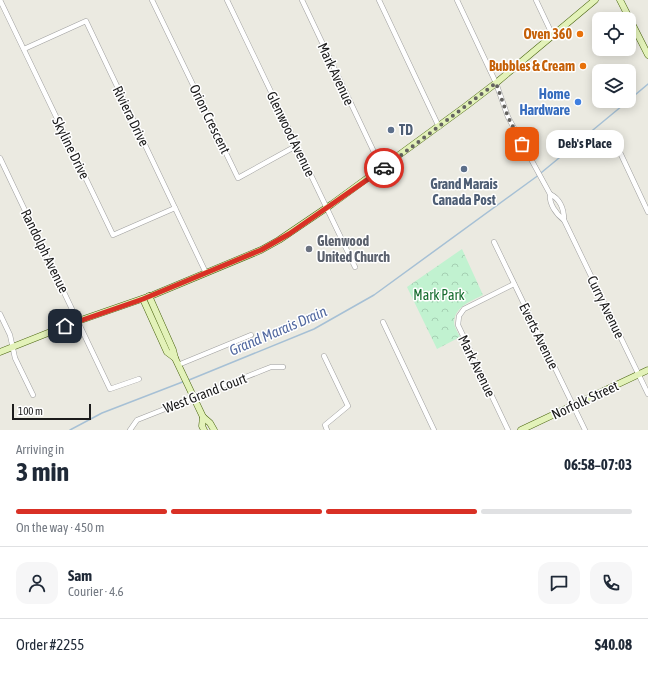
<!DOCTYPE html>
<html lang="en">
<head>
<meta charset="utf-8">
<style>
  body { margin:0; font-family:"Asap Condensed",sans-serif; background:#f6f6f7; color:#1f2937; height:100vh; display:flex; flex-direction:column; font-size:15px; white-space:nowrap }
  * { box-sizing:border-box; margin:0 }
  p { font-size:13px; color:#747a83 }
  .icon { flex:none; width:22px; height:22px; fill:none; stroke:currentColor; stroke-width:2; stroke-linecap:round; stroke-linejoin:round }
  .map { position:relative; height:430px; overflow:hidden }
  .drawer { display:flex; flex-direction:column; background:#fff; flex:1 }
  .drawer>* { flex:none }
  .buttons { position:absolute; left:592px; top:12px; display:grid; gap:8px }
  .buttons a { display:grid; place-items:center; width:44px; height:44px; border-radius:8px; background:#fff; box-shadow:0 2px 10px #0003; font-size:20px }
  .scale { position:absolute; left:12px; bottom:10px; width:79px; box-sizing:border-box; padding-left:4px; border:2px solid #1b1b1b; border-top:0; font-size:11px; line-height:14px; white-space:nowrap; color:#1b1b1b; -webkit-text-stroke:3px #fff; paint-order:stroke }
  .pin { position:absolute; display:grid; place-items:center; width:34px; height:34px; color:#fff; margin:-17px; border-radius:8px; box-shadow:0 2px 6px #0006 }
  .courier { position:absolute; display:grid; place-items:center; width:40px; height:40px; margin:-20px; border:3px solid #d93025; border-radius:50%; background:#fff; color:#222; box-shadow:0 1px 5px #0007 }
  .bubble { position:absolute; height:28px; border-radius:12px; background:#fff; box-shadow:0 2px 10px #0003; font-size:13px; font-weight:700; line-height:28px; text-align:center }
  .head em { font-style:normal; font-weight:700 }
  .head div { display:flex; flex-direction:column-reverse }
  .head { display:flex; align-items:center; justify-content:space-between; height:68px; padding:0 16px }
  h1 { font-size:26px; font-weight:700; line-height:30px }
  .bar { display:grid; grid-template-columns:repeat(4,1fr); gap:6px 4px; align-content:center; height:48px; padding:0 16px }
  .bar i { height:5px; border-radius:3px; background:#e0e1e3 }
  .bar .on { background:#d93025 }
  .bar p { grid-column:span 4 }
  .line { display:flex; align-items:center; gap:10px; padding:0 16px; border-top:1px solid #e0e1e3 }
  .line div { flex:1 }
  .round { display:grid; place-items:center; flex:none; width:42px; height:42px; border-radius:12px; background:#f6f6f7 }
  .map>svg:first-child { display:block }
</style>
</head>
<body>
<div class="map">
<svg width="648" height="430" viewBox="0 0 648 430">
  <defs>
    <pattern id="park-crowns" width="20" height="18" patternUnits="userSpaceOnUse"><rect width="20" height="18" fill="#c1f2d0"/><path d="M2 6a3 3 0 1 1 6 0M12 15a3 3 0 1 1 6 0" fill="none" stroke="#a5cfb2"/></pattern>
  </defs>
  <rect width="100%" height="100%" fill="#ebeae1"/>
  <path fill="url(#park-crowns)" d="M 462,249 L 483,295 C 472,301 455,306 454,322 C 454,326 458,333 460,337 L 437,349 L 407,287 Z"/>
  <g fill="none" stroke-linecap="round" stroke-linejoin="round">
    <g stroke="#a6c0d5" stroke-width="1.5">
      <path d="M 629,100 L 648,84"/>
      <path d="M 189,380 L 314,329 L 374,295 L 536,177 L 628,101"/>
      <path d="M 70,430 L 102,413 L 185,381"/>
    </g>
    <defs>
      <g id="street">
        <path d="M 0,0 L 113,235 L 175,208"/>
        <path d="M 152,0 L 238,178 L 296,146"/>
        <path d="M 227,0 L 355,267"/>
        <path d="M 302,0 L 382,169"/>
        <path d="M 379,0 L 439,127"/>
        <path d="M 457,0 L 496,83 L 508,117 L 550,194 C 560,199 564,209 564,220 L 648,394"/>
        <path d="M 536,0 L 553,36"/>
        <path d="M 24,49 L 86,21 L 206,273"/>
        <path d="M 617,146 L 648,212"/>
        <path d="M 0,158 L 110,389 L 139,379"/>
        <path d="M 550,194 C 549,204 556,214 564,220"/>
        <path d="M 494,242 L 585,430"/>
        <path d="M 0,314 L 10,335 L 15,358 L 33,395"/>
        <path d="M 383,322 L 434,430"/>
        <path d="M 324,356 L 348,406 L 325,425 L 327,430"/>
        <path d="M 178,365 L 251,335"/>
        <path d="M 130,430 L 137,420 L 271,367 L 283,367"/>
        <path d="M 508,430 L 458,325 L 459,316 L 464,309 L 514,284"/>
      </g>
      <g id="secondary">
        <path d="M 620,0 L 648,55"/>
        <path d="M 149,296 L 173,350 L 175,358 L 203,417 L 210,423 L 214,430"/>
        <path d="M 143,299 L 167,352 L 175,358"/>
        <path d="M 0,352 L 78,321 L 153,295 L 261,250 L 279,240 L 332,204 L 466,106 L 496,83 L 595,0"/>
        <path d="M 203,417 L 202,426 L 204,430"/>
        <path d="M 521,430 L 648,370"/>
      </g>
    </defs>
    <use href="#street" stroke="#9f9f9f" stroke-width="5.5"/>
    <use href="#secondary" stroke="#49640f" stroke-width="7"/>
    <use href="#street" stroke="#fff" stroke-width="4.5"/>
    <use href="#secondary" stroke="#e3f2b9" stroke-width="6"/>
  </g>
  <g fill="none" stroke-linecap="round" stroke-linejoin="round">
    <path stroke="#646360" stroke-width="4" stroke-dasharray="0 7.2" d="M 384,168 L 496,83 L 508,117 L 522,144"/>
    <path stroke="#d93025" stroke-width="5" d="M 65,326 L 143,299 L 261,250 L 289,234 L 384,168"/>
  </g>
  <g fill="#e8710a" stroke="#fff" stroke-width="1.5">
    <circle cx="580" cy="34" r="4"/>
    <circle cx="583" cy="66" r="4"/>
  </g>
  <circle fill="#3f7fe0" stroke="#fff" stroke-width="1.5" cx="578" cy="102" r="4"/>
  <g fill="#5c6f8a" stroke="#fff" stroke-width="1.5">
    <circle cx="391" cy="130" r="4"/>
    <circle cx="464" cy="169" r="4"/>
  </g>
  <circle fill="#6b7280" stroke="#fff" stroke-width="1.5" cx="309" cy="249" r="4"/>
  <g text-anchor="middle" stroke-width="3" stroke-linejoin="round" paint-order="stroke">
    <g font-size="14" font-weight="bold" fill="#c56008" stroke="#fff" text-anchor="end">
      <text x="572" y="39">Oven 360</text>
      <text x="575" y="71">Bubbles &amp; Cream</text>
    </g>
    <g font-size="14" fill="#1b1b1b" stroke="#fff">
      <text transform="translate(336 74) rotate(65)" y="5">Mark Avenue</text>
      <text transform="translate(131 116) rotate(64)" y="5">Riviera Drive</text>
      <text transform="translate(210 119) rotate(64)" y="5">Orion Crescent</text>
      <text transform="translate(291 134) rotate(64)" y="5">Glenwood Avenue</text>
      <text transform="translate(71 148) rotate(64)" y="5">Skyline Drive</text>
      <text transform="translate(45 251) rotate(64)" y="5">Randolph Avenue</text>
      <text transform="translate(606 307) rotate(64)" y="5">Curry Avenue</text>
      <text transform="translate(539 336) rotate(64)" y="5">Everts Avenue</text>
      <text transform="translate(477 366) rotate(64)" y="5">Mark Avenue</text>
      <text transform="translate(205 393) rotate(-21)" y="5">West Grand Court</text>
      <text transform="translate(585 400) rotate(-25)" y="5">Norfolk Street</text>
    </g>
    <g font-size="14" font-weight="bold" fill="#366cbe" stroke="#fff" text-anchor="end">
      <text x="570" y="99">Home<tspan x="570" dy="16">Hardware</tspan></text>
    </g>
    <g font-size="14" font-weight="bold" fill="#4e5e75" stroke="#fff" text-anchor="start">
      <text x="399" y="135">TD</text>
      <text x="464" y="189" text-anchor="middle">Grand Marais<tspan x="464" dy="16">Canada Post</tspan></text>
    </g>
    <g font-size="14" font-weight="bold" fill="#5b616d" stroke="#fff" text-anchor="start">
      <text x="317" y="246">Glenwood<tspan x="317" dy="16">United Church</tspan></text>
    </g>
    <g font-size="14" fill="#166c2f" stroke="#fff">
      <text x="439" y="300">Mark Park</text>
    </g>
    <g font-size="15" font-style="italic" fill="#5269a0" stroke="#fff">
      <text transform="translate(278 331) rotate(-23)" y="5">Grand Marais Drain</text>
    </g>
  </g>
</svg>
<div class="buttons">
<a><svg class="icon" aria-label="locate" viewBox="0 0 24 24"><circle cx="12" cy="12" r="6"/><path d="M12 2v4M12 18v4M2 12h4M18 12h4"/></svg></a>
<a><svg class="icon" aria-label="layers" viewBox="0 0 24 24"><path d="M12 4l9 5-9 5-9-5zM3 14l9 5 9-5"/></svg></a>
</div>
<div class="scale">100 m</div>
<div class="pin" style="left:522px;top:144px;background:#ea580c"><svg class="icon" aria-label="bag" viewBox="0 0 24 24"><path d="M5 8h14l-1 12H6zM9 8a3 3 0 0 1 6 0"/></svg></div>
<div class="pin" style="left:65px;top:326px;background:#1f2937"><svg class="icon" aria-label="home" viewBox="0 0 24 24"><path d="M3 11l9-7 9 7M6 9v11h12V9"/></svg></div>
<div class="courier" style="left:384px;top:168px"><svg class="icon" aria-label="car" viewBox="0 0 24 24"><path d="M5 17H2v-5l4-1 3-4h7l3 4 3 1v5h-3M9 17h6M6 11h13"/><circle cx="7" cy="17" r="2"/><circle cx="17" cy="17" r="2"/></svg></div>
<div class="bubble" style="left:546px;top:130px;width:78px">Deb's Place</div>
</div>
<section class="drawer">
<div class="head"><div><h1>3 min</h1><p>Arriving in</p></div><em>06:58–07:03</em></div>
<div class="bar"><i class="on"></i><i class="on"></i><i class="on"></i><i></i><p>On the way · 450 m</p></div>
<div class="line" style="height:72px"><a class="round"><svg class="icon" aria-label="person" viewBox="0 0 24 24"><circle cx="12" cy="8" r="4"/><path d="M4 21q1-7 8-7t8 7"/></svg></a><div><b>Sam</b><p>Courier · 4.6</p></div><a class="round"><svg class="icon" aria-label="chat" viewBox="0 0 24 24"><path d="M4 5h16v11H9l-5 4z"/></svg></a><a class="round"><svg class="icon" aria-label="phone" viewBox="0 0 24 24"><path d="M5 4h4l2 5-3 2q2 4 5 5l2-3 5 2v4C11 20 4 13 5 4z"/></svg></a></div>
<div class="line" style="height:52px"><div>Order #2255</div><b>$40.08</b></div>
</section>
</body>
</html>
